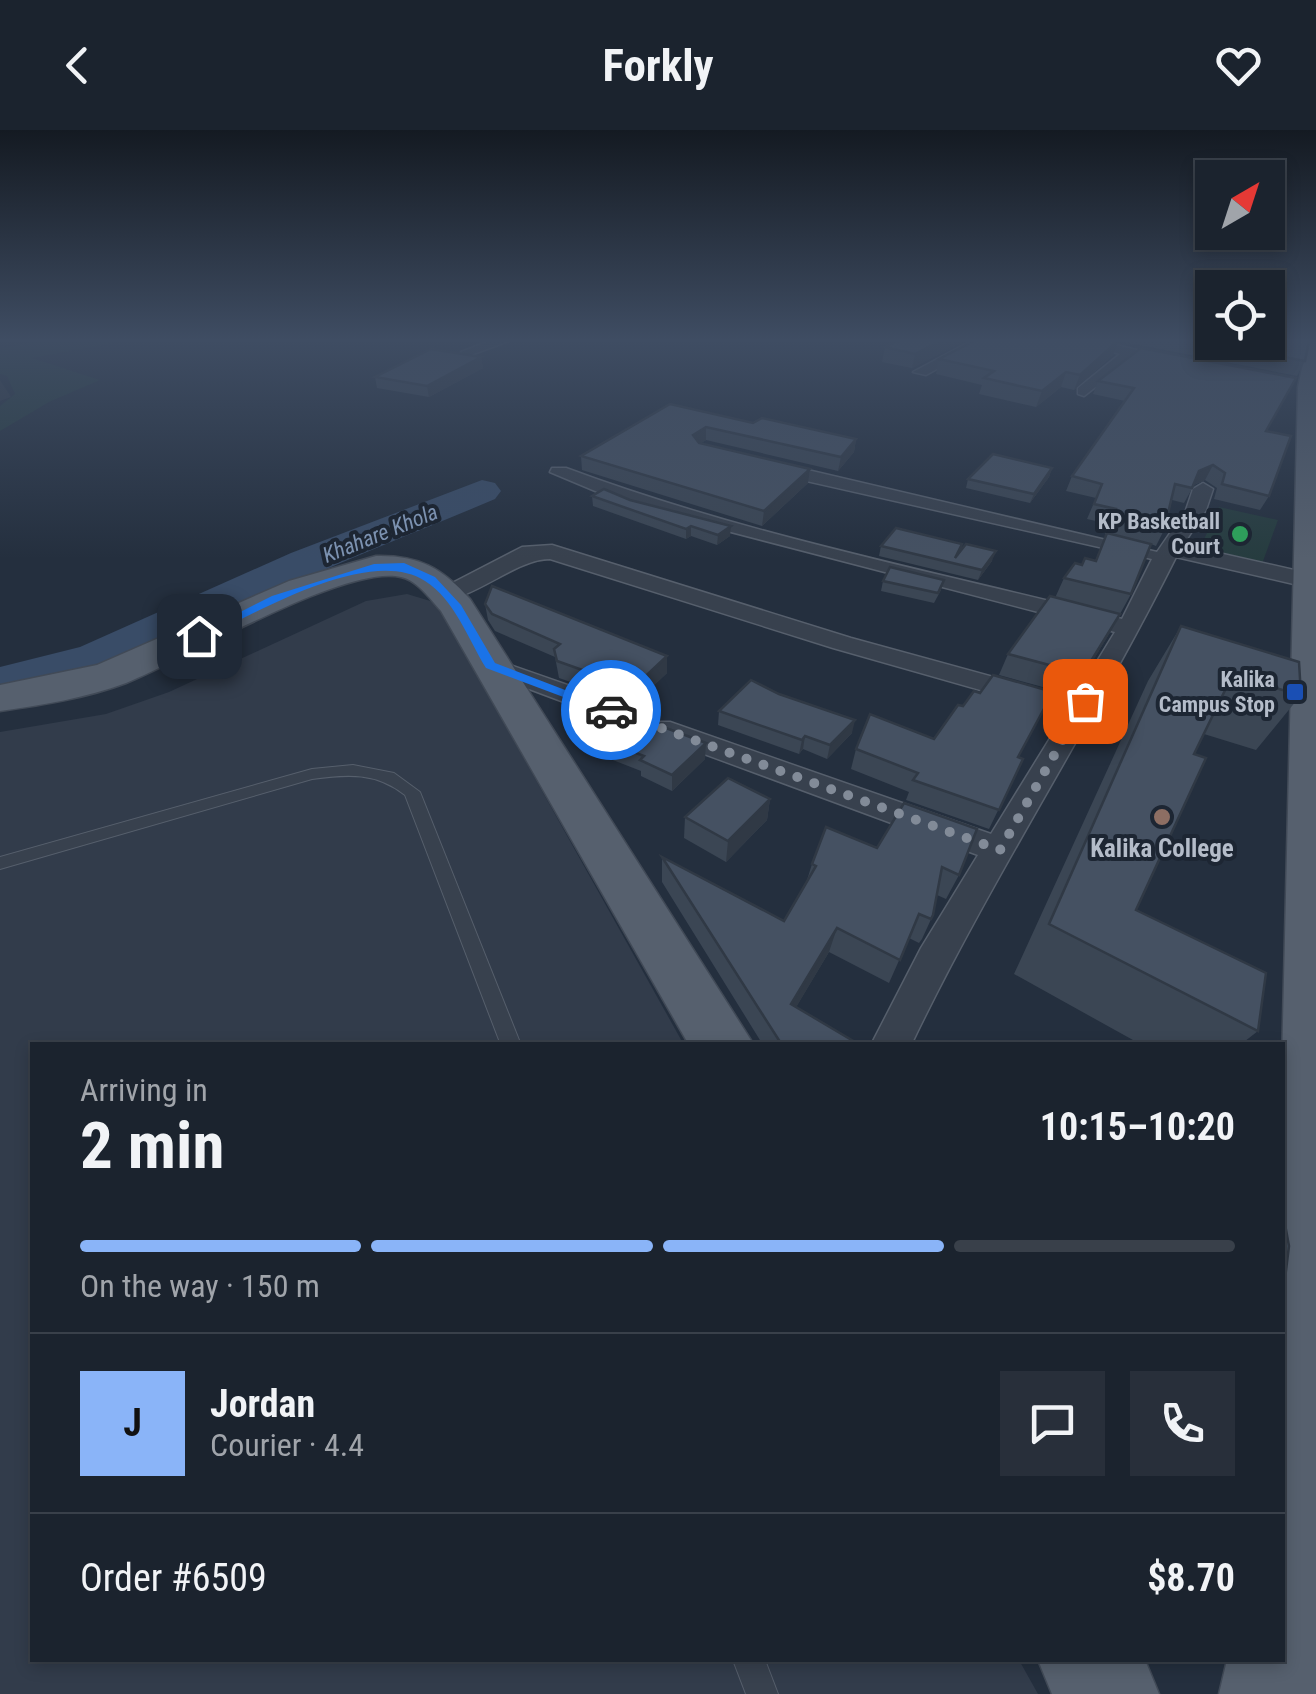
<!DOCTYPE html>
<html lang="en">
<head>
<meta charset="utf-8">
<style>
  body { margin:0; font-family:"Roboto Condensed",sans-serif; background:#282f3a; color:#f1f3f6; height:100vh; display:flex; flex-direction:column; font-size:38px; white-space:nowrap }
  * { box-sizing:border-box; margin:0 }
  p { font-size:32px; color:#a0a4aa }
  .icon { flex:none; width:55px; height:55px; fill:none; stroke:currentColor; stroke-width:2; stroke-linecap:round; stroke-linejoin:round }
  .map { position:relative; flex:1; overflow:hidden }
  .sheet { position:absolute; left:30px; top:912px; width:1255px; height:620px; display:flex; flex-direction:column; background:#1b232e; border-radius:0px; box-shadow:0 5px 15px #0003,0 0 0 2px #39404a }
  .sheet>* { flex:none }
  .needle { width:65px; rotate:39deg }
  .fabs { position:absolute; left:1195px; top:30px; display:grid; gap:20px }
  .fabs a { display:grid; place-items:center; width:90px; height:90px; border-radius:0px; background:#1b232e; box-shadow:0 5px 15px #0003,0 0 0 2px #39404a; font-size:50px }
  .pin { position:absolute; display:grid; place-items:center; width:85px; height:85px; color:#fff; margin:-42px; border-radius:20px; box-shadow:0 5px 15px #0006 }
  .courier { position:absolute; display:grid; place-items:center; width:100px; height:100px; margin:-50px; border:8px solid #1a73e8; border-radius:50%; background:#fff; color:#222; box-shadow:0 2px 12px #0007 }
  .overview em { font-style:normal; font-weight:700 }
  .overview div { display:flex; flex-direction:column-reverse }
  .overview { display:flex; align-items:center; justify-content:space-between; height:170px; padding:0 50px }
  h1 { font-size:65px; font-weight:700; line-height:75px }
  .bar { display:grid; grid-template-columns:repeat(4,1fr); gap:15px 10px; align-content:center; height:120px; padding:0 50px }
  .bar i { height:12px; border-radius:8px; background:#39404a }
  .bar .active { background:#8ab4f8 }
  .bar p { grid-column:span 4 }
  .line { display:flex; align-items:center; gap:25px; padding:0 50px; border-top:2px solid #39404a }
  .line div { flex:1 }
  .round { display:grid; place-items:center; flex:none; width:105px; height:105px; border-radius:0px; background:#282f3a }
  header { display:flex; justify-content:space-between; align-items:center; height:130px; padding:0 50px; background:#1b232e; font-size:45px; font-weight:700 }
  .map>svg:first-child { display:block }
</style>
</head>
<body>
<header><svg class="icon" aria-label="back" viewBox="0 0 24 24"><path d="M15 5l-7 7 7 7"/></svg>Forkly<svg class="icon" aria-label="heart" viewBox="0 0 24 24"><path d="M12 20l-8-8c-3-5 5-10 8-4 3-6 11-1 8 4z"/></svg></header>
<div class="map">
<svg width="1316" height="1564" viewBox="0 0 1316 1564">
  <rect width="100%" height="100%" fill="#242f3e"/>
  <path fill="#323c4b" d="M 407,464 L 437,473 L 684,915 L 32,915 L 32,1530 L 1019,1530 L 1038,1564 L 0,1564 L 0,602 L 106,584 L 169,562 L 366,471 Z"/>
  <g fill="#263c3f">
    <path d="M 41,210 L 129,210 L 32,228 L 100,250 L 49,272 L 0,301 L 0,276 L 15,264 L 7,246 L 0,244 L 0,219 Z"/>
    <path d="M 1219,377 L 1278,390 L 1262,434 L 1200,418 Z"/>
  </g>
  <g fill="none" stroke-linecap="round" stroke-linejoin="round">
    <path fill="#394c67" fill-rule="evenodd" d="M 482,350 L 495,353 L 501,361 L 495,369 C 427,398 358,424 291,455 C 194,500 106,550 0,567 L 0,537 L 80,517 L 291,423 Z"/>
    <defs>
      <g id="lane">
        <path d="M 353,635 L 394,643 L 420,662 L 521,915 L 501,915 L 405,665 C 376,642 348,644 312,649 L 0,739 L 0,727 L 312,639 Z"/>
        <path d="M 733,1530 L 765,1530 L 778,1564 L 746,1564 Z"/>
      </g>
      <g id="street">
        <path d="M 492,210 L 512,210 L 468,226 L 461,222 Z"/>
        <path d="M 973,210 L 990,210 L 926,245 L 913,242 Z"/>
        <path d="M 1070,210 L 1095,210 L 1191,233 L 1184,237 L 1134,227 L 1084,266 L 1078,264 L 1078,258 L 1120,224 Z"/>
        <path d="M 765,330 L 1157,422 L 1186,380 L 1193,359 L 1203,353 L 1213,359 L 1206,380 L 1183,415 L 1316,445 L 1316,457 L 1311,458 L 1176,427 C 1093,593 991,748 911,915 L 871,915 L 921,818 L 978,725 L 650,604 L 646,598 L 650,592 L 670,592 L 991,704 L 1065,584 L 833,518 L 550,429 C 513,429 468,476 437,468 L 433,463 L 522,417 L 552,415 L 851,508 L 1074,569 L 1115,502 L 631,376 L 550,342 L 552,338 L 566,338 C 745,405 937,442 1122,489 L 1152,429 L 758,340 L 756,336 Z"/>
        <path d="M 490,528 L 616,572 L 620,578 L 616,584 L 596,584 L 481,541 L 477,536 L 481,531 Z"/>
      </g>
      <g id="primary">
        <path d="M 1308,210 L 1316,210 L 1316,1564 L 1219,1564 L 1227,1530 L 1282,1530 L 1282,933 L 1298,257 Z"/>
        <path d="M 376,426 C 419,425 442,438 470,469 L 754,915 L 689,915 L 441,481 C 431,470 417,450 401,447 C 347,433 184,530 126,553 C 86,568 42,575 0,581 L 0,555 L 97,535 L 289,451 Z"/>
        <path d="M 1038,1530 L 1145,1530 L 1159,1564 L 1052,1564 Z"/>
      </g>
    </defs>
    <use href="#lane" stroke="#565f6c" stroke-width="2"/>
    <use href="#street" stroke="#565f6c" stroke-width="3"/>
    <use href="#primary" stroke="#414a57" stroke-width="3"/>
    <use href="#lane" fill="#38414e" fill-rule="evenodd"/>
    <use href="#street" fill="#38414e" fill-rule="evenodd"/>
    <use href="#primary" fill="#56606e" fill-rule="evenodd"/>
  </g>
  <g fill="#3b4654">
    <path d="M 966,210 L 912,238 L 882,232 L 885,217 Z"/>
    <path d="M 976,210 L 1305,210 L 1305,231 L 1297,246 L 1119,211 L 1113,225 L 1074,260 L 1061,257 L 1036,277 L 979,264 L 982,255 L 936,244 L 939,229 Z"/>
    <path d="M 1141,218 L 1266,301 L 1269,366 L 1260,380 L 1214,369 L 1217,358 L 1205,350 L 1194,355 L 1184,373 L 1172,370 L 1164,400 L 1156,416 L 1151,414 L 1131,464 L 1109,504 L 1072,565 L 999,545 L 1008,524 L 1055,468 L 1064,448 L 1082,435 L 1095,431 L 1107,404 L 1105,404 L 1109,394 L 1087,389 L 1096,368 L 1066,361 L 1072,346 L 1125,271 L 1093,264 L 1098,251 Z"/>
    <path d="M 481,227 L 483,238 L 429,267 L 377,258 L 375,247 Z"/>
    <path d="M 670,274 L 753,293 L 856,309 L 854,322 L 838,341 L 706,310 L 701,313 L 810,339 L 808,353 L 762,396 L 582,340 L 581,326 Z"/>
    <path d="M 1052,338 L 1049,347 L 1030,373 L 966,358 L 968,349 Z"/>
    <path d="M 592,366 L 630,370 L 730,406 L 717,415 L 691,406 L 686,409 L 593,376 Z"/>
    <path d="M 962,414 L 959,423 L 992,431 L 978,450 L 879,426 L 881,416 Z"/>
    <path d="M 883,451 L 941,460 L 934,473 L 881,461 Z"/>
    <path d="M 485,474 L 667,526 L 667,543 L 634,574 L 559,548 L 555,527 L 495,501 L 488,490 Z"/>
    <path d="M 1181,496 L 1301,565 L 1256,620 L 1204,604 L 1194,624 L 1136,780 L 1258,901 L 1240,915 L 1142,915 L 1014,844 L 1148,551 Z"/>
    <path d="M 565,560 L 706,613 L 705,629 L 672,661 L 641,646 L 641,641 L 577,616 L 567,577 Z"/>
    <path d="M 779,564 L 852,603 L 827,629 L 803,619 L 799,624 L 718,595 L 719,581 Z"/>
    <path d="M 934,609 L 1023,629 L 989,699 L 906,670 L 909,662 L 851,639 L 856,619 Z"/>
    <path d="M 770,669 L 767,690 L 726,732 L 684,708 L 685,687 Z"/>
    <path d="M 904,673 L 959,745 L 946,769 L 937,765 L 933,785 L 922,809 L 919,813 L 909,808 L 889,853 L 829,822 L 796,877 L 860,915 L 763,915 L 662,752 L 662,727 L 784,791 L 807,750 L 812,734 L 877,718 Z"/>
  </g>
  <g fill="#303945">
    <path d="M 942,210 L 966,210 L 912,238 L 915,224 Z"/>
    <path d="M 1119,210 L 1113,225 L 1074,260 L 1080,245 Z"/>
    <path d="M 481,227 L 483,238 L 429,267 L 427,256 Z"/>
    <path d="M 1066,242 L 1061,257 L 1036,277 L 1042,261 Z"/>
    <path d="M 0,250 L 11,267 L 0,271 Z"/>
    <path d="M 706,297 L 706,310 L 692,318 L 693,305 Z"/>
    <path d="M 856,309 L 854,322 L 838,341 L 841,327 Z"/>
    <path d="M 1213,335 L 1205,350 L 1191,356 L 1199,341 Z"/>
    <path d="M 1052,338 L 1049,347 L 1030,373 L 1034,364 Z"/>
    <path d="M 810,339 L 808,353 L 762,396 L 764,381 Z"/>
    <path d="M 691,396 L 691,406 L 686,409 L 686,399 Z"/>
    <path d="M 731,396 L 730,406 L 717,415 L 718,405 Z"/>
    <path d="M 996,421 L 992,431 L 978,450 L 982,440 Z"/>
    <path d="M 1120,484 L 1109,504 L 1072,565 L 1083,544 Z"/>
    <path d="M 667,526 L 667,543 L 634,574 L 633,558 Z"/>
    <path d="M 855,590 L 852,603 L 827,629 L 830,615 Z"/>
    <path d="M 805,606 L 803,619 L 799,624 L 802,610 Z"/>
    <path d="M 706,613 L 705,629 L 672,661 L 672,645 Z"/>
    <path d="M 770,669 L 767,690 L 726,732 L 728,711 Z"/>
    <path d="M 837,798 L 829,822 L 785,896 L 791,874 Z"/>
  </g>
  <g fill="#455162" stroke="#303945" stroke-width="2.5">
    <path d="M 900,210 L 942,210 L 915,224 L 885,217 Z"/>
    <path d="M 976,210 L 1119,210 L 1080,245 L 1066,242 L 1042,261 L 984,248 L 994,241 L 939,229 Z"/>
    <path d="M 1194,210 L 1212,210 L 1212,212 L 1268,212 L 1268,210 L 1299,210 L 1309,211 L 1305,231 Z"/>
    <path d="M 1141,218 L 1296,248 L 1266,301 L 1291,306 L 1269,366 L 1222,354 L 1225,343 L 1213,335 L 1199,341 L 1192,358 L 1175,354 L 1164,400 L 1112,389 L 1116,379 L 1094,374 L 1102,354 L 1072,346 L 1134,258 L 1098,251 Z"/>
    <path d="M 431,219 L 481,227 L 427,256 L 375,247 Z"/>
    <path d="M 670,274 L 753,293 L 762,288 L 856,309 L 841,327 L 706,297 L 693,305 L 699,313 L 810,339 L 764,381 L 581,326 Z"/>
    <path d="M 993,324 L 1052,338 L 1034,364 L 968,349 Z"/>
    <path d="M 604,359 L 630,370 L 731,396 L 718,405 L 691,396 L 686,399 L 592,366 Z"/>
    <path d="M 896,398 L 962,414 L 955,428 L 966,414 L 996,421 L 982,440 L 881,416 Z"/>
    <path d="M 1107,403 L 1151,414 L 1131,464 L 1064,448 L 1075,433 L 1082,435 L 1085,428 L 1096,431 Z"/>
    <path d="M 890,437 L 944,450 L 938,463 L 883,451 Z"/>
    <path d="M 492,456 L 667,526 L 633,558 L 557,531 L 554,519 L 560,514 L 492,484 L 485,474 Z"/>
    <path d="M 1050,466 L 1120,484 L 1083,544 L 1008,524 Z"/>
    <path d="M 1181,496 L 1299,532 L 1301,565 L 1232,546 L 1194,624 L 1206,628 L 1136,780 L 1266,843 L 1258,901 L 1049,794 Z"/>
    <path d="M 993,545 L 1053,562 L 1018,627 L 1023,629 L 999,680 L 913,650 L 918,643 L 856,619 L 870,584 L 934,609 L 958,575 L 963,576 L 974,561 L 980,563 Z"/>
    <path d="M 751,550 L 779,564 L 855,590 L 830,615 L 805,606 L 802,610 L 719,581 Z"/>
    <path d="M 565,560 L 706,613 L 672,645 L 640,630 L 644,626 L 575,600 Z"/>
    <path d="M 728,648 L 770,669 L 728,711 L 685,687 Z"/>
    <path d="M 904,673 L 977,699 L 959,745 L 942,737 L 933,785 L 931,789 L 919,784 L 900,830 L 837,798 L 791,874 L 860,915 L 782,915 L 662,727 L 784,791 L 816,736 L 812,734 L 826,697 L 877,718 Z"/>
    <path d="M 1282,1078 L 1289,1116 L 1282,1173 Z"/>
  </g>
  <linearGradient id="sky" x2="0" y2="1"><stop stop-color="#141a22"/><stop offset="0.49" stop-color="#3f4d63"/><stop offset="1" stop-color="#3f4d63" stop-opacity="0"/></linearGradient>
  <rect width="1316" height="429" fill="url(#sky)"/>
  <path fill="#1a73e8" d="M 374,434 L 404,433 L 435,447 L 461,475 L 495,533 L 617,580 L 606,583 L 486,538 C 468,509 455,470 425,451 C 370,415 255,483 203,509 L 193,506 L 272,466 Z"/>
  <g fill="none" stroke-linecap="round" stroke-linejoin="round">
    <path stroke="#828b98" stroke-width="10" stroke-dasharray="0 18" d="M 611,580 L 1000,720 L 1085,571"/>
  </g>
  <circle fill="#2e9e5b" stroke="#1d2633" stroke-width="4" cx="1240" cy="404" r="10"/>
  <rect fill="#1a4fb4" stroke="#1d2633" stroke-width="4" x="1285" y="552" width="20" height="20" rx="5"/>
  <circle fill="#8d6e63" stroke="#1d2633" stroke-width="4" cx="1162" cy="687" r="10"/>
  <g text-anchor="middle" stroke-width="8" stroke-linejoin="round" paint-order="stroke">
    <g font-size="22" font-weight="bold" fill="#b4bcc9" stroke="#1d2633" text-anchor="end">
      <text x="1220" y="399">KP Basketball<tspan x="1220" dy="25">Court</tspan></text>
      <text x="1275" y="557">Kalika<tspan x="1275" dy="25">Campus Stop</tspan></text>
    </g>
    <g font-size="22" font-style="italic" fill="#7c92b1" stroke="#1d2633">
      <text transform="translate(380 403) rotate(-22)" y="8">Khahare Khola</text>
    </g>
    <g font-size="25" font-weight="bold" fill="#b4bcc9" stroke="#1d2633">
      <text x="1162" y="727">Kalika College</text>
    </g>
  </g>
</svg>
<div class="fabs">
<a><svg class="needle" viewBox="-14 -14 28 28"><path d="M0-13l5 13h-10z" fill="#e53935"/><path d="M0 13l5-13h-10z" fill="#a0a4aa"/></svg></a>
<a><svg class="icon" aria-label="locate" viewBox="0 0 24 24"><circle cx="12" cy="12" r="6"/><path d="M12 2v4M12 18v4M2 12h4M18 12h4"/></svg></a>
</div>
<div class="pin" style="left:1085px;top:571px;background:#ea580c"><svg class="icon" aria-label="bag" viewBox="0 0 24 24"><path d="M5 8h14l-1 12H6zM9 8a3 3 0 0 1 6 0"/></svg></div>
<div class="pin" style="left:199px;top:506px;background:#1f2937"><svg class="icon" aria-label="home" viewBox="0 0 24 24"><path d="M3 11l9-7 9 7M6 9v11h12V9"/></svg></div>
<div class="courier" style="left:611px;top:580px"><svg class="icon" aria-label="car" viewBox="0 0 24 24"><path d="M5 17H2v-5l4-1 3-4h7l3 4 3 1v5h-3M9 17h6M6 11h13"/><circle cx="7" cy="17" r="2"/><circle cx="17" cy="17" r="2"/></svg></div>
<section class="sheet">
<div class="overview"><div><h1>2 min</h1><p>Arriving in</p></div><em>10:15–10:20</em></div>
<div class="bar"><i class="active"></i><i class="active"></i><i class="active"></i><i></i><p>On the way · 150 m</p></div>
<div class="line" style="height:180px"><b class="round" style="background:#8ab4f8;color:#111">J</b><div><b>Jordan</b><p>Courier · 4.4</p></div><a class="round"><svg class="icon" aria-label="chat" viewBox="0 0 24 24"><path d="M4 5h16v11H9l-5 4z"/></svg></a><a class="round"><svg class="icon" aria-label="phone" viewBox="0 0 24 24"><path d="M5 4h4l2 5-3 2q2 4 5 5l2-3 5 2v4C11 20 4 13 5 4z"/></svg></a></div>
<div class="line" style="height:130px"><div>Order #6509</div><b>$8.70</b></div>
</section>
</div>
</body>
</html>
